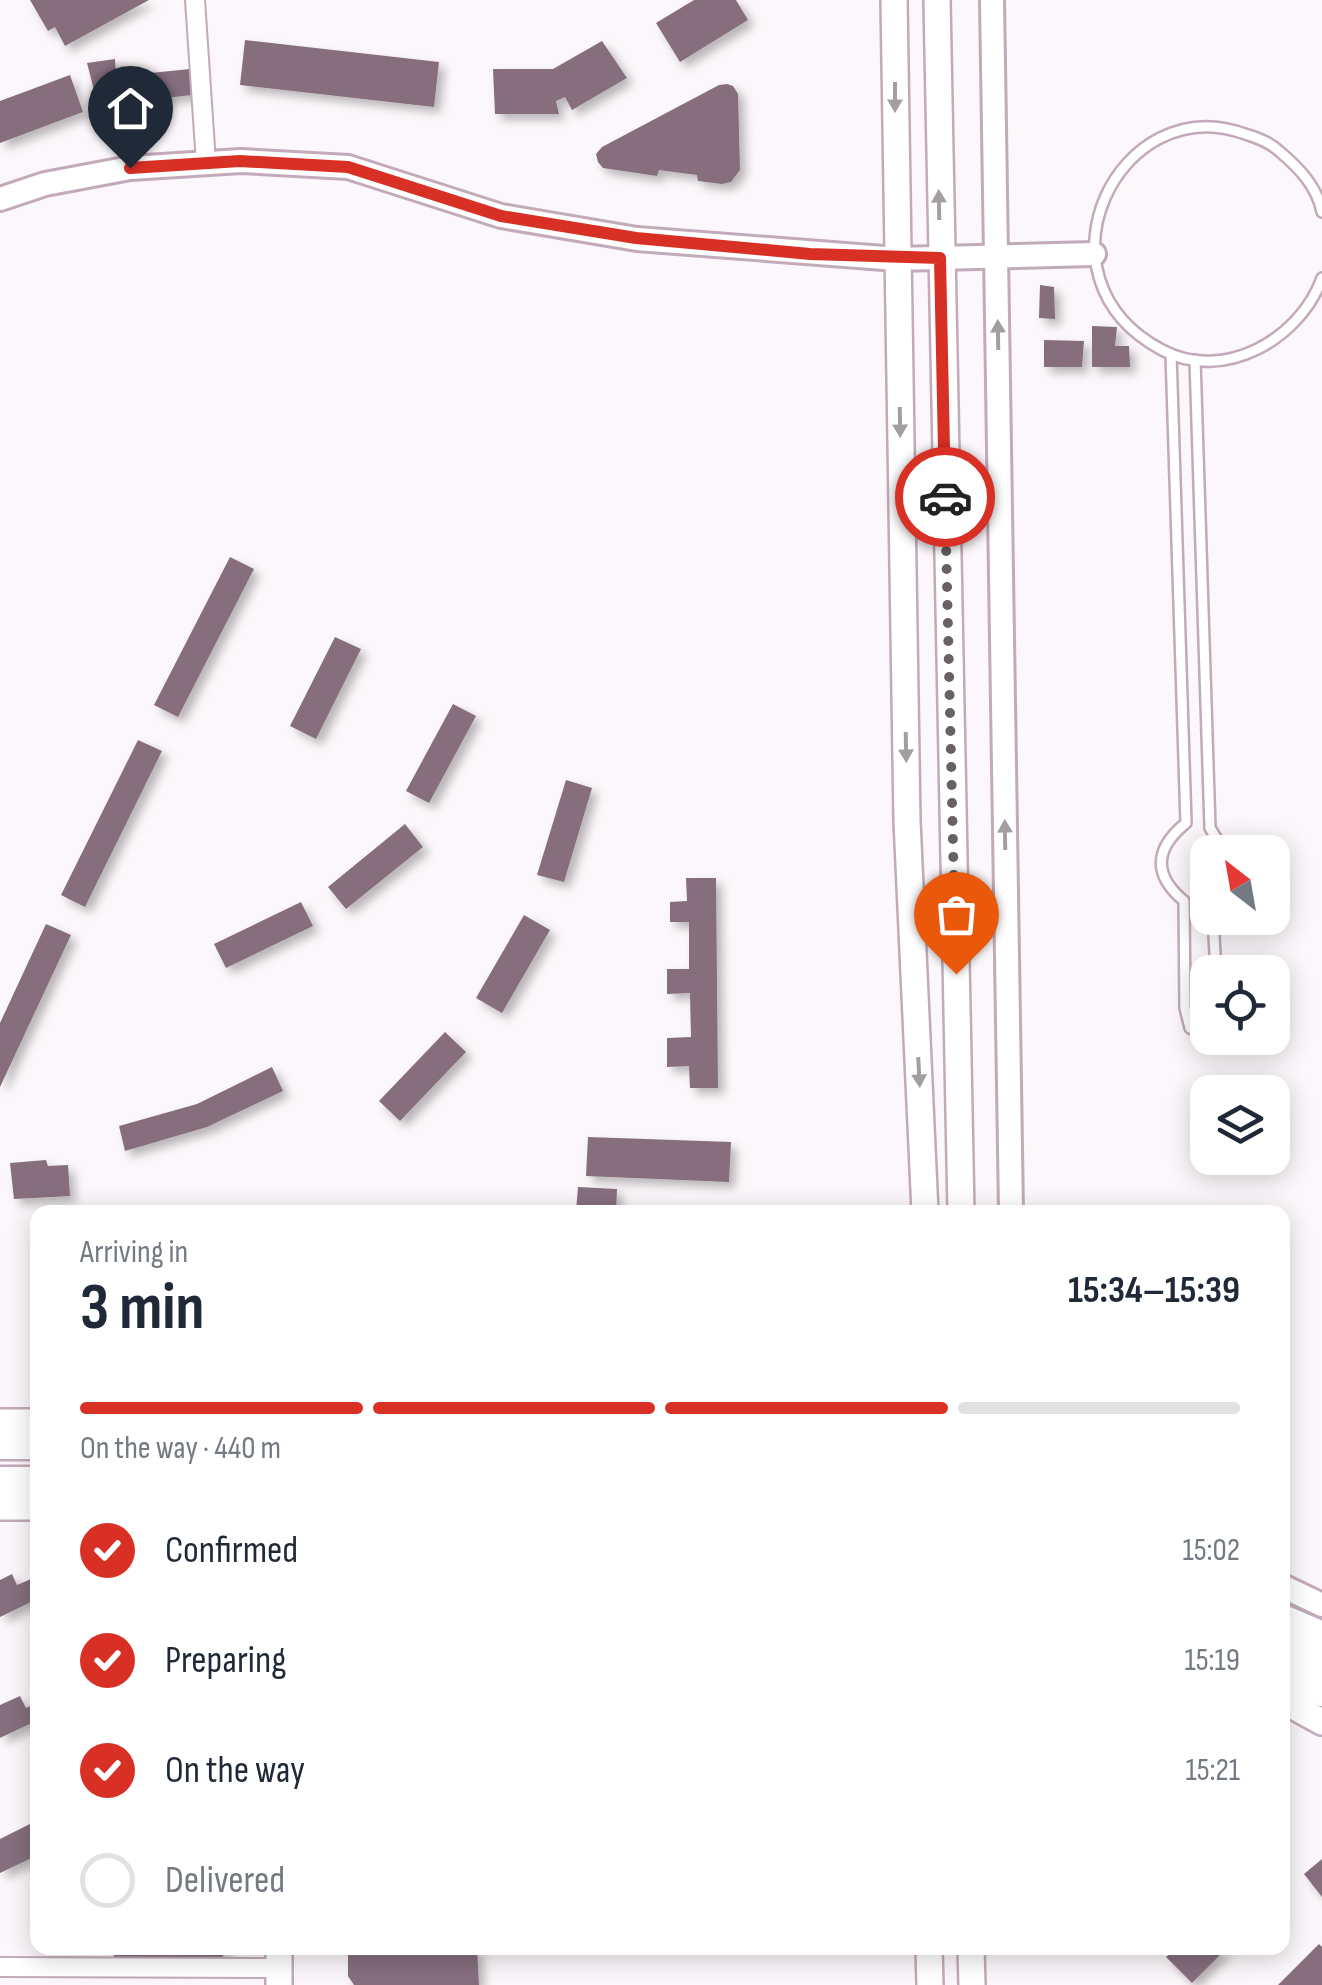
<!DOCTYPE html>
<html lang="en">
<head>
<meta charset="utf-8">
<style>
  body { margin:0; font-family:"Sofia Sans Condensed",sans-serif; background:#f2f2f3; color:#1f2937; height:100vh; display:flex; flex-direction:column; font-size:38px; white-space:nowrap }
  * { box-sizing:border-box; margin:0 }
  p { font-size:32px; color:#747a83 }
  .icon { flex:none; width:55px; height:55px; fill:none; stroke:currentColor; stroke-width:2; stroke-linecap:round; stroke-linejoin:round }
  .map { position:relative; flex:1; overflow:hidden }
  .side { position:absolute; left:30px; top:1205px; width:1260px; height:750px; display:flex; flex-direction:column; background:#fff; border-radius:20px; box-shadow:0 5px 25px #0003 }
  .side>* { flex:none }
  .needle { width:65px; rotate:329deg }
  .controls { position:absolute; left:1190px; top:835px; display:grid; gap:20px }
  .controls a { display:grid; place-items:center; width:100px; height:100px; border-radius:20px; background:#fff; box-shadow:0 5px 25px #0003; font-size:50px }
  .pin { position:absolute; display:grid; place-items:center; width:85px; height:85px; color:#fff; margin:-102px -42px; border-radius:50% 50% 50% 0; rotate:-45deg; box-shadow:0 0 10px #0007 }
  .pin .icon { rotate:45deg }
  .courier { position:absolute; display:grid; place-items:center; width:100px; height:100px; margin:-50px; border:8px solid #d93025; border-radius:50%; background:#fff; color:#222; box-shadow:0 2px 12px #0007 }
  .head em { font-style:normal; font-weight:700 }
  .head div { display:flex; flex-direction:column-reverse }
  .head { display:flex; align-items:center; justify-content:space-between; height:170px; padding:0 50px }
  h1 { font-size:65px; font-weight:700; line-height:75px }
  .bar { display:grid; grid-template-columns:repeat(4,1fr); gap:15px 10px; align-content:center; height:120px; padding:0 50px }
  .bar i { height:12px; border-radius:8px; background:#e0e1e3 }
  .bar .on { background:#d93025 }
  .bar p { grid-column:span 4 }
  ol { padding:0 50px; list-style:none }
  li { display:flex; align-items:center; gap:30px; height:110px }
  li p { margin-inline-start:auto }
  li .icon { padding:10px; border-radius:50%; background:#d93025; color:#fff; stroke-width:4 }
  li:last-child { color:#747a83 }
  li i { width:55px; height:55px; border:5px solid #e0e1e3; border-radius:50% }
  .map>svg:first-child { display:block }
</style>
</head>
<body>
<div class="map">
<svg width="1322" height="1985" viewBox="0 0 1322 1985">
  <defs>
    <filter id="shadow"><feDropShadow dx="6" dy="6" stdDeviation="5" flood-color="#0004"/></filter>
  </defs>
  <rect width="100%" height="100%" fill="#fcf7fa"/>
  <g fill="#866e7d" filter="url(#shadow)">
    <path d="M 30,0 L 149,0 L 65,46 L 55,27 L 48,31 Z"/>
    <path d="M 694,0 L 736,0 L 748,20 L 680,62 L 656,23 Z"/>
    <path d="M 245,40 L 439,62 L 434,107 L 240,85 Z"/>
    <path d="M 602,41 L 627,78 L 572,110 L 565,97 L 556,101 L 559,114 L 495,114 L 493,69 L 553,69 Z"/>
    <path d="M 115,59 L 118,112 L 100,113 L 87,63 Z"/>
    <path d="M 190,69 L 193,95 L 144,100 L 141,74 Z"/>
    <path d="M 70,75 L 83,112 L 0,143 L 0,101 Z"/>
    <path d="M 727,84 L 733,86 L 738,94 L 740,170 L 731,182 L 722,184 L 698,181 L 697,175 L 659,170 L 657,176 L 603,168 L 598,162 L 596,154 L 602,147 L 719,85 Z"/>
    <path d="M 1040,285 L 1054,287 L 1055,319 L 1039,318 Z"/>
    <path d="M 1092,326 L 1117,327 L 1115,346 L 1129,346 L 1130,367 L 1092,367 Z"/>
    <path d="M 1044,340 L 1084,341 L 1082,367 L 1044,367 Z"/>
    <path d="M 230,557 L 254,569 L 178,717 L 154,705 Z"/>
    <path d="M 335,637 L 361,649 L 316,739 L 290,726 Z"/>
    <path d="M 453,704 L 476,716 L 429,803 L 406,791 Z"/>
    <path d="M 138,740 L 162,751 L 85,907 L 61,895 Z"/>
    <path d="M 566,780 L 592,788 L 564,882 L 537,875 Z"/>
    <path d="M 405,824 L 423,847 L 346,909 L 328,887 Z"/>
    <path d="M 686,878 L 716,878 L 718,1088 L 690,1088 L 689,1066 L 667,1067 L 667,1038 L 691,1037 L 690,993 L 667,994 L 667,969 L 689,969 L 689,922 L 670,922 L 670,902 L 687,901 Z"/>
    <path d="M 301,902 L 313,926 L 226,968 L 214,944 Z"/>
    <path d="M 524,915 L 550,930 L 502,1013 L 476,998 Z"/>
    <path d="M 46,924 L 71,935 L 0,1087 L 0,1023 Z"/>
    <path d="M 445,1032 L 466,1052 L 400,1121 L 379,1101 Z"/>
    <path d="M 272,1067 L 283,1091 L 207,1127 L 125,1151 L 119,1126 L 197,1104 Z"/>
    <path d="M 588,1137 L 731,1142 L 729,1182 L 586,1176 Z"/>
    <path d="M 46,1160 L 48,1166 L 68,1165 L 70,1196 L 14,1199 L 10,1163 Z"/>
    <path d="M 578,1187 L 617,1189 L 616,1212 L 576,1212 Z"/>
    <path d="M 12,1574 L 17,1585 L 38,1576 L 38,1612 L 33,1601 L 0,1617 L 0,1580 Z"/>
    <path d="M 20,1696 L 26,1708 L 38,1702 L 38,1720 L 0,1738 L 0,1705 Z"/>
    <path d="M 38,1820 L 38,1855 L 0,1873 L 0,1839 Z"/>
    <path d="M 1322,1859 L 1322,1897 L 1304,1874 Z"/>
    <path d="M 1319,1944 L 1322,1947 L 1322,1985 L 1278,1985 Z"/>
    <path d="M 113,1948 L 231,1948 L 221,1958 L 114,1959 Z"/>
    <path d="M 348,1948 L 477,1948 L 479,1985 L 354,1985 L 348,1976 Z"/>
    <path d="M 1176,1948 L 1227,1948 L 1192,1983 L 1166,1957 Z"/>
  </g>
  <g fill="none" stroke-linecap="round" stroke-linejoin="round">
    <defs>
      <g id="service">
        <path d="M 1322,212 C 1317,186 1298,167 1279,151 C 1269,142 1258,138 1245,134 C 1120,88 1025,277 1162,350 C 1224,383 1300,339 1322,278"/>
        <path d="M 1171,354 L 1186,823 C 1154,849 1153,875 1184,901 L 1185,1008 L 1190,1028 L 1200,1033 L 1208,1028"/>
        <path d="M 1195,360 L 1210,828 L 1225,852"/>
        <path d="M 1213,918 L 1216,972"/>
      </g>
      <g id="minor">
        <path d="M 195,0 L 206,163"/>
        <path d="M 0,1967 L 279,1968"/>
      </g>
      <g id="tertiary">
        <path d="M 992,0 L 1011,1212"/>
        <path d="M 0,199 L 45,184 L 130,168 L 241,161 L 348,167 L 501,216 L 637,239 L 897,259 L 1094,254"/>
        <path d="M 1282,1586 L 1322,1605"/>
      </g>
      <g id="secondary">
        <path d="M 894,0 L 907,821 L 925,1212"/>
        <path d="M 937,0 L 961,1212"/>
        <path d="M 0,1422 L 38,1422"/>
        <path d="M 0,1507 L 38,1507"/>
        <path d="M 1282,1617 L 1322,1634"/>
        <path d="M 1282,1700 L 1322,1722"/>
        <path d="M 279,1948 L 279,1985"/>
        <path d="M 929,1948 L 930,1985"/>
        <path d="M 971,1948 L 972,1985"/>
      </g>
      <g id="trunk">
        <path d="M 0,1444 L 38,1444"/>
        <path d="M 0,1482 L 38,1482"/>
        <path d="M 1282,1640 L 1322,1659"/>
        <path d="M 1282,1670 L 1322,1691"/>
      </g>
    </defs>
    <use href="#service" stroke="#c3aaba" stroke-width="14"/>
    <use href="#minor" stroke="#c3aaba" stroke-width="22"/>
    <use href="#tertiary" stroke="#c3aaba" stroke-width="28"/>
    <use href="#secondary" stroke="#c3aaba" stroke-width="30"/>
    <use href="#trunk" stroke="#c3aaba" stroke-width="35"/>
    <use href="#service" stroke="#fff" stroke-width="9"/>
    <use href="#minor" stroke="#fff" stroke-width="18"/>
    <use href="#tertiary" stroke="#fff" stroke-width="22"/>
    <use href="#secondary" stroke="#fff" stroke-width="25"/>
    <use href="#trunk" stroke="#fff" stroke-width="30"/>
  </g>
  <defs><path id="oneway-solid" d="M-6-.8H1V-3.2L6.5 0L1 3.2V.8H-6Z" transform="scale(2.5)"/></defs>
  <g fill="#a39fa1">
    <use href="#oneway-solid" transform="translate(895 97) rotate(90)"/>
    <use href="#oneway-solid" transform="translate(939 205) rotate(-91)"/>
    <use href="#oneway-solid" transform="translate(998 335) rotate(-91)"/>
    <use href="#oneway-solid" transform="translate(900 422) rotate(89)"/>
    <use href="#oneway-solid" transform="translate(906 747) rotate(89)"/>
    <use href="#oneway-solid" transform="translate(1005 835) rotate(-91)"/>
    <use href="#oneway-solid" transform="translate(919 1072) rotate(87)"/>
  </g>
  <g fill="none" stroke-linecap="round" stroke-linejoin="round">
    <path stroke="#686065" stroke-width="10" stroke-dasharray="0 18" d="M 945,497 L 956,974"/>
    <path stroke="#d93025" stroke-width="12" d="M 130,168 L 240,161 L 348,167 L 501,216 L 636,238 L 810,254 L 940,258 L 945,497"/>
  </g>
</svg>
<div class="controls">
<a><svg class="needle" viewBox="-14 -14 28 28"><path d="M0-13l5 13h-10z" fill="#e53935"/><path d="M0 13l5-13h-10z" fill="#747a83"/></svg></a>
<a><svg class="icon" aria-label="locate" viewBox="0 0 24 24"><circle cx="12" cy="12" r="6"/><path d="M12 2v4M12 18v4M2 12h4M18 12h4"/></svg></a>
<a><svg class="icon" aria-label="layers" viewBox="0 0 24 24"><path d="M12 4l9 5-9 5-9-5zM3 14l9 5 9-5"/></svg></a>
</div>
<div class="pin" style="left:956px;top:974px;background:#ea580c"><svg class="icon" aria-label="bag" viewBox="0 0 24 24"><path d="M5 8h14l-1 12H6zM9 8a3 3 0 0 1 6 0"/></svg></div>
<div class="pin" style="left:130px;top:168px;background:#1f2937"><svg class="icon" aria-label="home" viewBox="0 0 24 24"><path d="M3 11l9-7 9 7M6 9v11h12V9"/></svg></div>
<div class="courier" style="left:945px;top:497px"><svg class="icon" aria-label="car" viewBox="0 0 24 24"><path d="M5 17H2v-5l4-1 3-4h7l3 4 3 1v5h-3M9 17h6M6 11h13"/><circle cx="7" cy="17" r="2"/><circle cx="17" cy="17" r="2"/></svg></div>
<section class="side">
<div class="head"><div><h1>3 min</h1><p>Arriving in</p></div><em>15:34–15:39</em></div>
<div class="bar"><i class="on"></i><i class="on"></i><i class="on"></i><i></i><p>On the way · 440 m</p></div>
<ol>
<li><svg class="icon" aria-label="check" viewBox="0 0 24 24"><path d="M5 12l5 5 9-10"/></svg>Confirmed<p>15:02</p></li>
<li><svg class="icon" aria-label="check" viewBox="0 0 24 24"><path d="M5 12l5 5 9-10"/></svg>Preparing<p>15:19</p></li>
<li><svg class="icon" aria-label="check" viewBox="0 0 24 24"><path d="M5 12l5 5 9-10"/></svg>On the way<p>15:21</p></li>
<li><i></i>Delivered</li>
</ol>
</section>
</div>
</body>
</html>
